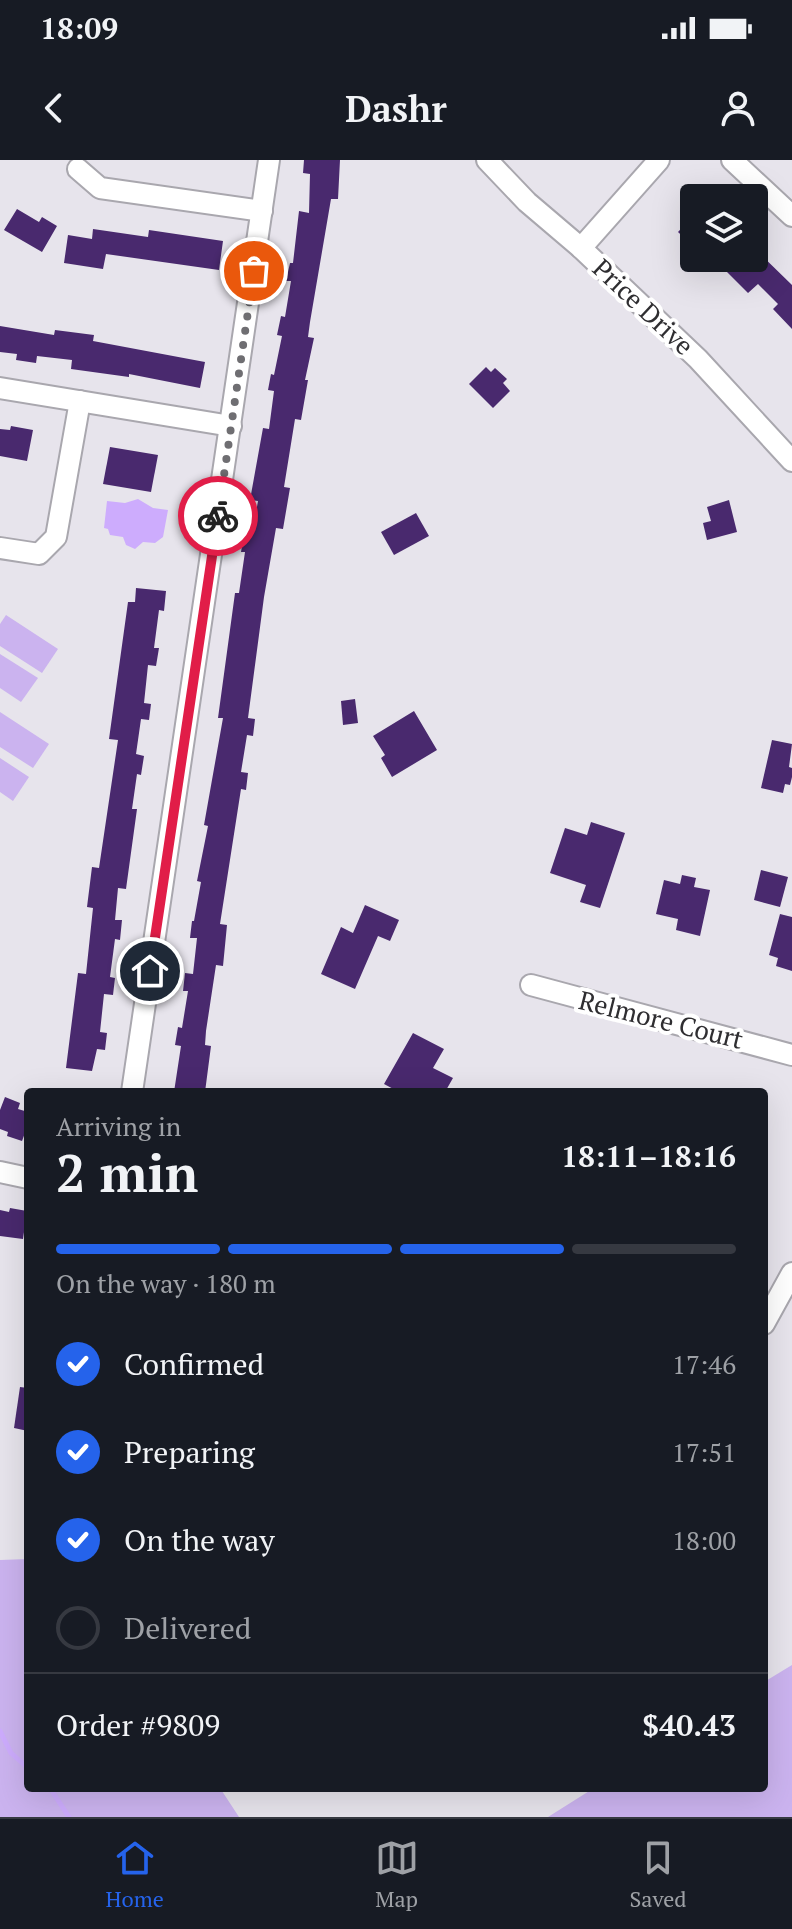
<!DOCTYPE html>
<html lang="en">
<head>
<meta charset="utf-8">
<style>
  body { margin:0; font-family:"PT Serif",serif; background:#242831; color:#f1f3f6; height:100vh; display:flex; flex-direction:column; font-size:30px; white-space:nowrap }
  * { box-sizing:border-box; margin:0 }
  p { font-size:26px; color:#9ea1a6 }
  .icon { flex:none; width:44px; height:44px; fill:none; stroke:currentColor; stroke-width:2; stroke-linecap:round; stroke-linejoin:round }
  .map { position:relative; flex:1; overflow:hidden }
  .panel { position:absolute; left:24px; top:928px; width:744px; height:704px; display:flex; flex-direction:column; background:#171b24; border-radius:8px; box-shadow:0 8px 32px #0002 }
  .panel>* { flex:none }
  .fabs { position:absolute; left:680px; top:24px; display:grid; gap:16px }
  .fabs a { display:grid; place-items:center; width:88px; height:88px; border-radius:8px; background:#171b24; box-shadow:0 8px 32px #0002; font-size:40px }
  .pin { position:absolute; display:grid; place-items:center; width:68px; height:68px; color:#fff; margin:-34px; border:4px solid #fff; border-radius:50%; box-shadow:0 2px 8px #0007 }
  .courier { position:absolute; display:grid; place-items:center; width:80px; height:80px; margin:-40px; border:6px solid #e11d48; border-radius:50%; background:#fff; color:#222; box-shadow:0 2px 10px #0007 }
  .headline em { font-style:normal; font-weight:800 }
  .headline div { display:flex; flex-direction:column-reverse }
  .headline { display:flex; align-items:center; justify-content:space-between; height:136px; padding:0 32px }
  h1 { font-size:52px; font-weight:800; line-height:60px }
  .bar { display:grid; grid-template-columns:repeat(4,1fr); gap:12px 8px; align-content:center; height:96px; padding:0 32px }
  .bar i { height:10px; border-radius:6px; background:#363941 }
  .bar .on { background:#2563eb }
  .bar p { grid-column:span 4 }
  .line { display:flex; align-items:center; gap:20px; padding:0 32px; border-top:2px solid #363941 }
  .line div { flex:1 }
  ol { padding:0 32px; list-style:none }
  li { display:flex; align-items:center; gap:24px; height:88px }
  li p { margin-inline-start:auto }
  li .icon { padding:8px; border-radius:50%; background:#2563eb; color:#fff; stroke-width:4 }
  li:last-child { color:#9ea1a6 }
  li i { width:44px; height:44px; border:4px solid #363941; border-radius:50% }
  .status { display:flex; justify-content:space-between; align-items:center; height:56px; padding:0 40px; background:#171b24; direction:ltr }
  .status svg { height:22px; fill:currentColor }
  header { display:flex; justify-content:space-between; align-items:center; height:104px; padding:0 32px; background:#171b24; font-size:36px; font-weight:800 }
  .tabs { display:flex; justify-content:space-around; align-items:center; height:112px; border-top:2px solid #363941; background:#171b24; font-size:22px; color:#9ea1a6 }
  .tabs a { display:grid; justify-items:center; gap:4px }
  .tabs .on { color:#2563eb }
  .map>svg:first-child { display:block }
</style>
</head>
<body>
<div class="status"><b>18:09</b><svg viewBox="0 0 49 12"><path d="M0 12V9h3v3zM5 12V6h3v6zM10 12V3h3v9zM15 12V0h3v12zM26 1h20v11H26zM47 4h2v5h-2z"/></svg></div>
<header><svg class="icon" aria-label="back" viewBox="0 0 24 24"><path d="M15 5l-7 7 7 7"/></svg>Dashr<svg class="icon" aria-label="person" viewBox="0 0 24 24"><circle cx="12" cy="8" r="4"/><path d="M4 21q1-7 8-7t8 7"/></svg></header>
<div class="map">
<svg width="792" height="1657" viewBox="0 0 792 1657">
  <rect width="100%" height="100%" fill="#e7e4ec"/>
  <g fill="#cbb3ef">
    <path d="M 6,455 L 58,489 L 42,513 L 0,486 L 0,464 Z"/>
    <path d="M 0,494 L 38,518 L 21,542 L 0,528 Z"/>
    <path d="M 0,552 L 49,584 L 33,608 L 0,587 Z"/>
    <path d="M 0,598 L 29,617 L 13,641 L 0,632 Z"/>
    <path d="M 28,1399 L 28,1628 L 220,1628 L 239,1657 L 0,1657 L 0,1400 Z"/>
    <path d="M 792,1505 L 792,1657 L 548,1657 L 594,1628 L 764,1628 L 764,1522 Z"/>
  </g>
  <path fill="#cdacfd" d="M 138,339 L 153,348 L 168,350 L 163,377 L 155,383 L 143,382 L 135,389 L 126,385 L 123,377 L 110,375 L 108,369 L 104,368 L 107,341 L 125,343 Z"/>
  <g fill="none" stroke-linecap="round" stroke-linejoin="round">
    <g stroke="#cdacfd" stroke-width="5">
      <path d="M 0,1571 L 11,1593 L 28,1608"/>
      <path d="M 50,1628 L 69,1657"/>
    </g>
  </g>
  <g fill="#49296e">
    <path d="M 304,0 L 340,0 L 338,39 L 331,39 L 310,162 L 308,177 L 314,178 L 305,220 L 308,220 L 301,260 L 295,259 L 284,327 L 290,328 L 283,369 L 276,368 L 264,437 L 248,558 L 255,559 L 253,576 L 247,575 L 241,612 L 248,613 L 246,630 L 241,629 L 220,764 L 227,765 L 223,806 L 216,805 L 206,871 L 205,885 L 211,886 L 205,932 L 174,932 L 181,886 L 175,885 L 178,867 L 182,868 L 188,831 L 183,831 L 185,813 L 193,814 L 197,778 L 190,778 L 192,761 L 194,761 L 201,722 L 197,721 L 208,666 L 204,665 L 223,558 L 218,558 L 235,433 L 239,433 L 245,392 L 241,392 L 244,374 L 252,375 L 258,341 L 250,340 L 263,268 L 269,269 L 274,231 L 268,230 L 271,214 L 274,215 L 282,176 L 277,175 L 281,156 L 285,157 L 291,121 L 286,121 L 290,103 L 293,103 L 299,51 L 309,53 L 310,14 L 303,13 Z"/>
    <path d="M 17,49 L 39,62 L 42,57 L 57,66 L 42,92 L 4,70 Z"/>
    <path d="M 694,55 L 694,87 L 678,72 Z"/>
    <path d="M 93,69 L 148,77 L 149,70 L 223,81 L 219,110 L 106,94 L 103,109 L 64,103 L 68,75 L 92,79 Z"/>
    <path d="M 754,88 L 792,125 L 792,169 L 773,149 L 778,144 L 758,124 L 748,133 L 726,111 L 739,98 L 754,98 Z"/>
    <path d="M 0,166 L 54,175 L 55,170 L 94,175 L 93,181 L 205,202 L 200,228 L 129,214 L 129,217 L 71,209 L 72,200 L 37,196 L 36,203 L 16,200 L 17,194 L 0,192 Z"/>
    <path d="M 486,207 L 491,212 L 495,208 L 507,219 L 503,223 L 510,231 L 493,248 L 469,224 Z"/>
    <path d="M 11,266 L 33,270 L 27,301 L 0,296 L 0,269 L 10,270 Z"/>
    <path d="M 110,287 L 158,295 L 151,332 L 103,324 Z"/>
    <path d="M 729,340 L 737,372 L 707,380 L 703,363 L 711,361 L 707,347 Z"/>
    <path d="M 416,353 L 429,376 L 394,395 L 381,372 Z"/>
    <path d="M 136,428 L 166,431 L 164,451 L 159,450 L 154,488 L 159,488 L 156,506 L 148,505 L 144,543 L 151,544 L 149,560 L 141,559 L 136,594 L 144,596 L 141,615 L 137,614 L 132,649 L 137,649 L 126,729 L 118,728 L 115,760 L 122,760 L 120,780 L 115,779 L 110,817 L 115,818 L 113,835 L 104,834 L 100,872 L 107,873 L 105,890 L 97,889 L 92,911 L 66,908 L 78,813 L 86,814 L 93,748 L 87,747 L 92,707 L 99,708 L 118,580 L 109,579 L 128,442 L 135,442 Z"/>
    <path d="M 355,539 L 358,563 L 343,565 L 341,541 Z"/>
    <path d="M 414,551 L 437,590 L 392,617 L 381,598 L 385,595 L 373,576 Z"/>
    <path d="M 772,580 L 792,584 L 789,607 L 792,608 L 792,617 L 790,625 L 785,624 L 783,633 L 761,628 Z"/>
    <path d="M 591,662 L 625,673 L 600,748 L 580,742 L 586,725 L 550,713 L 565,668 L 587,675 Z"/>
    <path d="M 761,710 L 788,717 L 780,747 L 754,740 Z"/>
    <path d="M 682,715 L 696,718 L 694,727 L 710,730 L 700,776 L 676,770 L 678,759 L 656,754 L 664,720 L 680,724 Z"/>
    <path d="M 365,745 L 399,760 L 390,781 L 378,776 L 355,829 L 321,814 L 341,767 L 353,773 Z"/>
    <path d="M 780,754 L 792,757 L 792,811 L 776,806 L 778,798 L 769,795 Z"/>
    <path d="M 413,873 L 444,889 L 433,908 L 453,918 L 445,932 L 399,932 L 384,924 Z"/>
    <path d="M 5,937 L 20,943 L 18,949 L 28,952 L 28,965 L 22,981 L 7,976 L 8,972 L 0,969 L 0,950 Z"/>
    <path d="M 10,1048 L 27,1051 L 23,1079 L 0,1076 L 0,1050 L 9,1052 Z"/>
    <path d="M 20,1227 L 28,1228 L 28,1271 L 14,1268 Z"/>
  </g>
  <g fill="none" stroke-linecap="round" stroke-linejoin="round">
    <defs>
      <g id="minor">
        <path d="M 487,0 L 527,42 L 581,88 L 698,199 L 792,301"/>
        <path d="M 732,0 L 792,56"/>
        <path d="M 78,9 L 100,28 L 262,51"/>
        <path d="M 581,88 L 659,0"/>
        <path d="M 0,228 L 231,266"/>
        <path d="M 0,388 L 39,394 L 56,377 L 80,241"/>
        <path d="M 531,825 L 792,895"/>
        <path d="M 132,932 L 269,0"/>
        <path d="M 0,1012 L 28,1018"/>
        <path d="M 764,1164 L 792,1113"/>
      </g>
    </defs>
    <use href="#minor" stroke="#a9a7ae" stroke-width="24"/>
    <use href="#minor" stroke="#fff" stroke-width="20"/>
  </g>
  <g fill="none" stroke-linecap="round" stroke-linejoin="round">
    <path stroke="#6f6e72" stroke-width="8" stroke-dasharray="0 14.4" d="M 218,356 L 254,111"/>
    <path stroke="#e11d48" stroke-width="10" d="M 150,811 L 218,356"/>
  </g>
  <g text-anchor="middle" stroke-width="8" stroke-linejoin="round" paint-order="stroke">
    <g font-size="26" fill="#2f2e31" stroke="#fff">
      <text transform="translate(643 147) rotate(43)" y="9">Price Drive</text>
      <text transform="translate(661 860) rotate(14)" y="9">Relmore Court</text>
    </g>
  </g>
</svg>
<div class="fabs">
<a><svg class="icon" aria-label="layers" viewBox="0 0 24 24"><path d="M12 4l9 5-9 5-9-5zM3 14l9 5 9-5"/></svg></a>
</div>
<div class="pin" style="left:254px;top:111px;background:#ea580c"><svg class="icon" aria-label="bag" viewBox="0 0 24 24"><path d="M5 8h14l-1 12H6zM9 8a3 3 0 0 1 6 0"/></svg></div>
<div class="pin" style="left:150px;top:811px;background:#1f2937"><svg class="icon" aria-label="home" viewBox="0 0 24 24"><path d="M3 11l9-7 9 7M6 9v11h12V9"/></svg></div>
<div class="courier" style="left:218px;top:356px"><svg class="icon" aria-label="bike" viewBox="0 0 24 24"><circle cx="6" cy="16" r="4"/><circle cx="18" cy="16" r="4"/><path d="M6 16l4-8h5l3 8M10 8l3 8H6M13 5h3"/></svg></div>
<section class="panel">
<div class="headline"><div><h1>2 min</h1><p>Arriving in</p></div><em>18:11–18:16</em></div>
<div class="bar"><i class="on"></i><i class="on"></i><i class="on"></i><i></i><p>On the way · 180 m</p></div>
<ol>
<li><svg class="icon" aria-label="check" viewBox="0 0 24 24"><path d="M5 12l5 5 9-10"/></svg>Confirmed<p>17:46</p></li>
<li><svg class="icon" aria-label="check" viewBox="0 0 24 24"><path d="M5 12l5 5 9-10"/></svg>Preparing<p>17:51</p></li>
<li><svg class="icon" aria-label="check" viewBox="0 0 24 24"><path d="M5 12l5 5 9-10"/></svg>On the way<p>18:00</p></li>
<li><i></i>Delivered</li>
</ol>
<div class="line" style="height:104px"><div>Order #9809</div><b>$40.43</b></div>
</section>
</div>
<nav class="tabs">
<a class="on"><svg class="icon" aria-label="home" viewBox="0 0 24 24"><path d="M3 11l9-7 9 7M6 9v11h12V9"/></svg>Home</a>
<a><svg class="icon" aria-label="map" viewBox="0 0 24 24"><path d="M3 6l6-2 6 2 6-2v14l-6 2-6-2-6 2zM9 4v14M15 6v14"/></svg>Map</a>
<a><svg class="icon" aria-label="saved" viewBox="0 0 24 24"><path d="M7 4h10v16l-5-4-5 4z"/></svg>Saved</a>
</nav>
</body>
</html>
